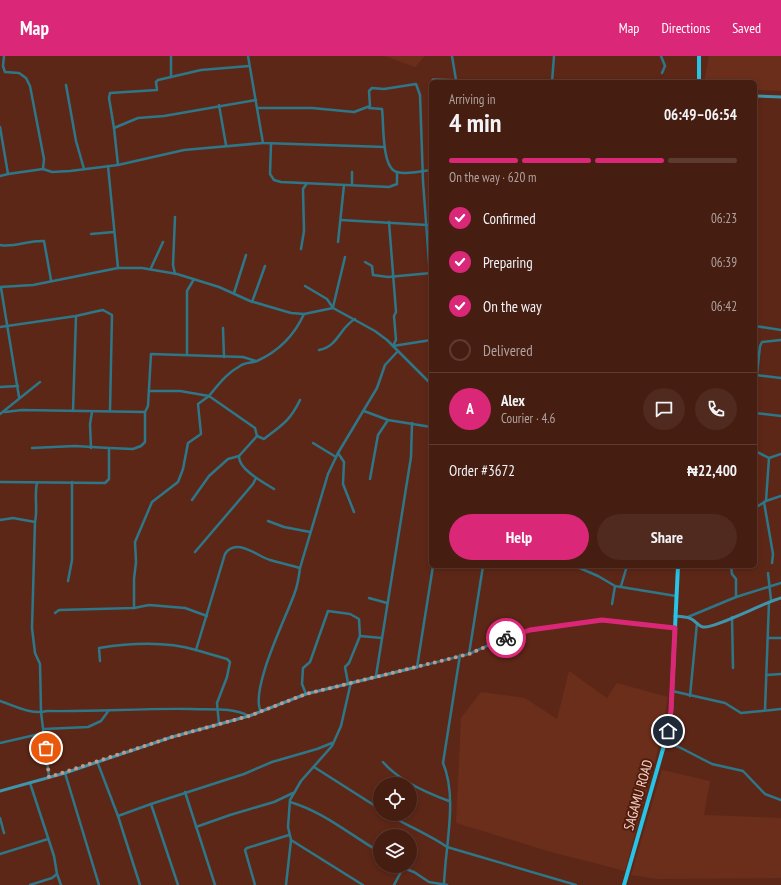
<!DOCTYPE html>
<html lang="en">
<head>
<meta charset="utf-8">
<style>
  body { margin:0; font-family:"PT Sans Narrow",sans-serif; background:#502a1f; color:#f1f3f6; height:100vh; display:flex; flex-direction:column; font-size:15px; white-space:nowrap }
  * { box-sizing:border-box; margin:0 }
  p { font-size:13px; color:#b0a29f }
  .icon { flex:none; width:22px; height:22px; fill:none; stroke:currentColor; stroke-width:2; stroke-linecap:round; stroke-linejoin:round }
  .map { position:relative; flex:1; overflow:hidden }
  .side { position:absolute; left:429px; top:24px; width:328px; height:488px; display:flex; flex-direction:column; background:#461d11; border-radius:6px; box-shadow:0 2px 6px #0003,0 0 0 1px #5e3b31 }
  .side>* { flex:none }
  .buttons { position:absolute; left:373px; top:721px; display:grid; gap:8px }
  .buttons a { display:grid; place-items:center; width:44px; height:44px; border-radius:50%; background:#461d11; box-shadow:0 2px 6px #0003,0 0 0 1px #5e3b31; font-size:20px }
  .pin { position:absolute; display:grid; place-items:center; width:34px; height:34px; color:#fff; margin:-17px; border:2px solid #fff; border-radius:50%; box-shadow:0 1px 4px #0007 }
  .courier { position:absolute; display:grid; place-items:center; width:40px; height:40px; margin:-20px; border:3px solid #db2777; border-radius:50%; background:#fff; color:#222; box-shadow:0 1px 5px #0007 }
  .head em { font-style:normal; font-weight:600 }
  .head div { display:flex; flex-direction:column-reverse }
  .head { display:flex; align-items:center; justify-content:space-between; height:68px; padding:0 20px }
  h1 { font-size:26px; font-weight:600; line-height:30px }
  .bar { display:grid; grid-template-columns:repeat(4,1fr); gap:6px 4px; align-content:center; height:48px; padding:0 20px }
  .bar i { height:5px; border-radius:3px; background:#5e3b31 }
  .bar .selected { background:#db2777 }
  .bar p { grid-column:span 4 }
  .line { display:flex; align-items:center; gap:10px; padding:0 20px; border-top:1px solid #5e3b31 }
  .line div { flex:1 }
  .round { display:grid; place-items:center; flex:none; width:42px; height:42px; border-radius:21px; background:#502a1f }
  ol { padding:0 20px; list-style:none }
  li { display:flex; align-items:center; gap:12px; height:44px }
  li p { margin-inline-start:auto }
  li .icon { padding:4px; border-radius:50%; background:#db2777; color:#fff; stroke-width:4 }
  li:last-child { color:#b0a29f }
  li i { width:22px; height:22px; border:2px solid #5e3b31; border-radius:50% }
  .cta { display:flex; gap:8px; margin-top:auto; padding:8px 20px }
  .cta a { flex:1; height:46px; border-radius:24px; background:#db2777; color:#fff; font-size:16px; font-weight:600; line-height:46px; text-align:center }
  .cta a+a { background:#502a1f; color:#f1f3f6 }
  header { display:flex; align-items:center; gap:24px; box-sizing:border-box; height:56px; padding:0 20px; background:#db2777; color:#fff }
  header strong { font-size:19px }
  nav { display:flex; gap:22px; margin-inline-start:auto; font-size:14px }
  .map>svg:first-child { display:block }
</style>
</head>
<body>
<header>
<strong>Map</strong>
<nav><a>Map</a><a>Directions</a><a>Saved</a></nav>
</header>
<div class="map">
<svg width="781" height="829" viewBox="0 0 781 829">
  <rect width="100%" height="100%" fill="#5d2717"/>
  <g fill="#6b2e1b">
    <path d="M 385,0 L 425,0 L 415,11 Z"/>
    <path d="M 709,0 L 781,0 L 781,35 L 755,34 L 755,26 L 704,26 Z"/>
    <path d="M 569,615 L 607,642 L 617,627 L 668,641 L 661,682 L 625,815 L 551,796 L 456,767 L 461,662 L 481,636 L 525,642 L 557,663 Z"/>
    <path d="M 662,714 L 710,725 L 704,759 L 781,762 L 781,822 L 658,823 L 631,819 Z"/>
  </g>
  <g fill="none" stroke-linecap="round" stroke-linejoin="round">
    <g stroke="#2d7789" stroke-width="2.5">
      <path d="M 4,0 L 3,10 L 5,16 L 19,17 L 26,22 L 30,30 L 44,103 L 43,113"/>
      <path d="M 248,0 L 263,87 L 385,91"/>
      <path d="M 452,0 L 456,24"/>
      <path d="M 661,0 L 665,10 L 662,17"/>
      <path d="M 171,21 L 171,0"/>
      <path d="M 552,26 L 554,0"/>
      <path d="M 66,29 L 76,85 L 84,113"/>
      <path d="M 219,49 L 226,89"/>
      <path d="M 258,52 L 312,52 L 354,56 L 370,50 L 369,35 L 372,32 L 384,33 L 416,28 L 420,39 L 423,125 L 431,234"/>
      <path d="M 369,52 L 382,53 C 384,66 381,112 397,116 C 407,119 421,115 431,114"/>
      <path d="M 0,71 L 8,118 L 43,113 L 52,116 L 70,115 L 118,109 L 184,94 L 263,87"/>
      <path d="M 114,72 L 109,42 L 110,37 L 157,34 L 156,26 L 158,24 L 201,14 L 249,10"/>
      <path d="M 271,88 L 270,118 L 274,124 L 281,126 L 389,131 L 397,128 L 397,116"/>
      <path d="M 118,109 L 114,72 L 138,62 L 164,60 L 256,44"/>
      <path d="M 108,110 L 118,212"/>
      <path d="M 352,116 L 352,129"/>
      <path d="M 0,120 L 8,118"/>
      <path d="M 175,161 L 173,209 L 175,218"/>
      <path d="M 341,164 L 427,169"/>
      <path d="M 389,166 L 396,256 L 394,260 L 396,284 L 393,290"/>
      <path d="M 91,178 L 114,176"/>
      <path d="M 338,186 L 344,129"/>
      <path d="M 0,189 C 14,192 29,184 44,185 L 51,224"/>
      <path d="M 301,193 L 304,175 L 303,133 L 307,127"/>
      <path d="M 365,206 L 372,210 L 373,219 L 388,221 L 431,217"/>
      <path d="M 151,212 L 163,186"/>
      <path d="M 305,230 L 327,243 L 333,252 L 375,275 L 387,284 L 431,328"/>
      <path d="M 0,231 L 33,229 L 118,212 L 142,212 L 177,218 L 219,231 L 250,245 L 291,257 L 304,258 L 333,252"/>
      <path d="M 1,232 L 19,341"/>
      <path d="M 234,237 L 246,199"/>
      <path d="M 252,246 L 265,210"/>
      <path d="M 333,251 L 345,201"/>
      <path d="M 755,270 L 781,274"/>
      <path d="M 0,271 L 76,260 L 98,255 L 103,254 L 112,259 L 110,355"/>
      <path d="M 223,272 L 224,301"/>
      <path d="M 393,290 L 431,284"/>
      <path d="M 319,294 C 338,291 340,271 355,263"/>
      <path d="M 187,299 L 187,235 L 194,223"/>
      <path d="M 755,319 L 781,322"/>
      <path d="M 0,331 L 18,330"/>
      <path d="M 149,335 L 180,335 L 209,340 C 219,328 227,317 240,310 C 245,306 252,307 257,305 C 279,295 294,280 304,258"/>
      <path d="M 755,336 L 760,290 L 762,286 L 781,284"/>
      <path d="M 73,355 L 76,260"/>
      <path d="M 364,355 L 388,364 L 431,371"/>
      <path d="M 5,356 L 22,354 L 145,356"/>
      <path d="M 755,357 L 781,360"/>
      <path d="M 0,358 L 40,326"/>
      <path d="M 257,380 L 264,383 C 282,369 290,365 300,344"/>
      <path d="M 313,387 L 336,401"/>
      <path d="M 91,392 L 90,368 L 92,356"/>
      <path d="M 109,392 L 133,393 L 141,390 L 145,386 L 145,356 L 148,350 L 151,298 L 243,301 L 256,305"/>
      <path d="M 755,395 L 769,402 L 766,445"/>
      <path d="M 338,397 L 344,406 L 343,428 L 354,456"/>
      <path d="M 239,400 C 238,413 264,427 274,433"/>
      <path d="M 769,402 L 781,398"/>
      <path d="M 370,423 L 378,379 L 388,364"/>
      <path d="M 0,426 L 105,427 L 109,423 L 109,392 L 75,390 L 32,392"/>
      <path d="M 764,446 L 773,498 L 772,507"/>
      <path d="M 755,452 L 766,445 L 781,440"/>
      <path d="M 0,464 L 13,462 L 35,466 L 32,572 L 35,597 L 40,608 L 41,656 L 49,721"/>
      <path d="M 268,465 L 284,471 L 310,476"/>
      <path d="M 35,466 C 38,453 34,440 37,427"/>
      <path d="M 195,496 L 253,428 L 256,422"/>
      <path d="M 433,510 L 417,611 L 469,598 L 500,584 L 530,574 L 603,564 L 675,572"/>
      <path d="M 575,510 L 598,520 L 615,530 L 676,540"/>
      <path d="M 768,517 L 771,544"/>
      <path d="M 68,525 L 72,504 L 72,426"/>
      <path d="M 621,530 L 627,510"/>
      <path d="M 736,541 L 781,527"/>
      <path d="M 369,542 L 387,547"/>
      <path d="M 612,548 L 615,530"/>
      <path d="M 134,552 L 134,523 L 136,506 L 135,486 L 152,446 L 178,426 L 183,413 L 188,387 L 201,378 L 198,348 L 209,340 L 255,372 L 257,380 L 239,400 L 228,403 L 209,420 L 192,444"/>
      <path d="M 55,557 L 59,554 L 134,552 L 149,549 L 185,552 L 207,560"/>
      <path d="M 688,561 L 736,541 L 736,523 L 732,518 L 731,510"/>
      <path d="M 732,561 L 733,612"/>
      <path d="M 768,582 L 781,582"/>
      <path d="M 469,598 L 483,510"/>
      <path d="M 100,605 L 99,592 C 131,587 165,585 196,594"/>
      <path d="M 766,619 L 781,618"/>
      <path d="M 376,620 L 411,401 L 412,367"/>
      <path d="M 348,627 L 345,611 L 349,607 L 360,580"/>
      <path d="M 672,635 L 725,647 L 741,657 L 781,653"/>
      <path d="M 306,638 L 302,628 L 303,612 L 310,606 L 328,555 L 350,558 L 359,563 L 360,580 L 382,582"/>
      <path d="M 690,640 L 697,567"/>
      <path d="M 0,645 C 15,650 31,659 47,655 C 95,656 143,652 191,653 C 210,654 232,651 249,660"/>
      <path d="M 765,654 L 769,546"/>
      <path d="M 261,656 C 249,634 287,560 295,536 C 298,528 299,520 300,512"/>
      <path d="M 219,668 L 217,647 L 227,621 L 230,606 L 227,603 L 196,594 L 225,498 C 236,481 257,500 270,504 C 280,507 290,509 300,512 L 328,418 L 338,397 L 377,332 L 385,309 L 398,295"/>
      <path d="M 44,673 L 88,671 L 101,665 L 109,654"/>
      <path d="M 665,686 L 679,691 L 712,708 L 743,715 L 765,738 L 781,744"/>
      <path d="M 0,687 L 44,677"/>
      <path d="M 97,705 L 118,760 L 151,748 L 178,829"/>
      <path d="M 383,706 C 398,724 427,737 449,745"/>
      <path d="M 314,711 L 380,753"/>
      <path d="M 65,717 L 99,829"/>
      <path d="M 185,736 L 215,829"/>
      <path d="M 290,746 C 324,756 350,779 380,796"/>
      <path d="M 151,748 L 244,718 L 272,706 L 317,693 L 332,687"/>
      <path d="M 388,758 C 407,770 428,778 447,791 L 576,829"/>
      <path d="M 118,760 L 140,829"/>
      <path d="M 0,762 L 4,777"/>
      <path d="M 196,771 L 230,759 L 274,746 L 293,737"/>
      <path d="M 291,784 L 363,829"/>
      <path d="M 0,798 L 48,783"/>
      <path d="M 57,818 L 61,829"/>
      <path d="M 30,829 L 52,822 L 57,818 L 54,800 L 30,727"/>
      <path d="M 255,829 L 245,794 L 247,792 L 289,779"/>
      <path d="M 286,829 L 291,784 L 288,771 L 290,744 L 301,725 L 332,690 L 341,670 L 351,626"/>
      <path d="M 394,829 L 403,812 L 414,816 L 429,826 L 447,829"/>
      <path d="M 444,829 C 445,791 458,742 443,707 L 460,599"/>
    </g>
    <g stroke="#3f95ab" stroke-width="3">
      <path d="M 433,24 L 526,26"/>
      <path d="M 755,40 L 781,41"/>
      <path d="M 675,560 C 681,561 688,560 693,564 C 696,566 699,570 703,571 C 714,573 765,546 781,542"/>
      <path d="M 0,735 L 65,717 L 172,681 L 249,660 L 306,638 L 417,611"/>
    </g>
    <g stroke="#26c4e6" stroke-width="4">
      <path d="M 699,26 L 699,0"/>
      <path d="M 624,829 L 665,686 L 671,655 L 678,510"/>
    </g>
  </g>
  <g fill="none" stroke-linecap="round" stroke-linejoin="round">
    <path stroke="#c2988c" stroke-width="4" stroke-dasharray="0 7.2" d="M 46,692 L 49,721 L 172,681 L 249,660 L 306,638 L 469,598 L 506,582"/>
    <path stroke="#db2777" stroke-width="5" d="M 506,582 L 530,574 L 602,564 L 675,572 L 671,655 L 668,675"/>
  </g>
  <g text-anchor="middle" stroke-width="4" stroke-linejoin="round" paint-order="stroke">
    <g font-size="14" fill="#f8d5cb" stroke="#511c0c">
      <text transform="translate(638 739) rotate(-74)" y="5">SAGAMU ROAD</text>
    </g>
  </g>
</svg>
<div class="buttons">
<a><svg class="icon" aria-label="locate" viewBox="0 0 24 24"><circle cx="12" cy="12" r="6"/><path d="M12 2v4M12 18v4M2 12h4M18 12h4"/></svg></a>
<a><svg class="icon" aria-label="layers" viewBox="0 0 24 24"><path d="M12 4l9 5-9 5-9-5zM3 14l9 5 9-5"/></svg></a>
</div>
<div class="pin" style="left:46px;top:692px;background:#ea580c"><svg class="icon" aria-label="bag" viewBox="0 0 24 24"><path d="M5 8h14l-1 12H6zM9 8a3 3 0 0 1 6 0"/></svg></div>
<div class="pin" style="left:668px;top:675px;background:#1f2937"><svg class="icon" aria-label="home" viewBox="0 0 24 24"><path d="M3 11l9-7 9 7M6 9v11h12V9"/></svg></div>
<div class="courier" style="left:506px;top:582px"><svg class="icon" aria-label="bike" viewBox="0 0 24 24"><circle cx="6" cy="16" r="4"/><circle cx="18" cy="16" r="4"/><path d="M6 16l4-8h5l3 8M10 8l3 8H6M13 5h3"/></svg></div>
<section class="side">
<div class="head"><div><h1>4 min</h1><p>Arriving in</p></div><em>06:49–06:54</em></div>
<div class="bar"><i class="selected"></i><i class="selected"></i><i class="selected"></i><i></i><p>On the way · 620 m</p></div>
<ol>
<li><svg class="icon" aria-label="check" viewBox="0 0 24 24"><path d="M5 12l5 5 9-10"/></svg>Confirmed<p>06:23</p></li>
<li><svg class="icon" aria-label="check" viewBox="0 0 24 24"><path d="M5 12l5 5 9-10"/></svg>Preparing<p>06:39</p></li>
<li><svg class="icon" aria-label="check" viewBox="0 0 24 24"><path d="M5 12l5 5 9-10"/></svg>On the way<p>06:42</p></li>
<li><i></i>Delivered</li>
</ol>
<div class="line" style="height:72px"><b class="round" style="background:#db2777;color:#fff">A</b><div><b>Alex</b><p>Courier · 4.6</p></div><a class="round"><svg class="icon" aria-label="chat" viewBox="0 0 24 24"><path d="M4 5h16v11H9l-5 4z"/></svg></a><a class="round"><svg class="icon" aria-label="phone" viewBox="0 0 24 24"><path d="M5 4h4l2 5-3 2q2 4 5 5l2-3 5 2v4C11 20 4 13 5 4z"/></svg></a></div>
<div class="line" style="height:52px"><div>Order #3672</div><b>₦22,400</b></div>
<div class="cta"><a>Help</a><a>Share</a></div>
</section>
</div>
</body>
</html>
